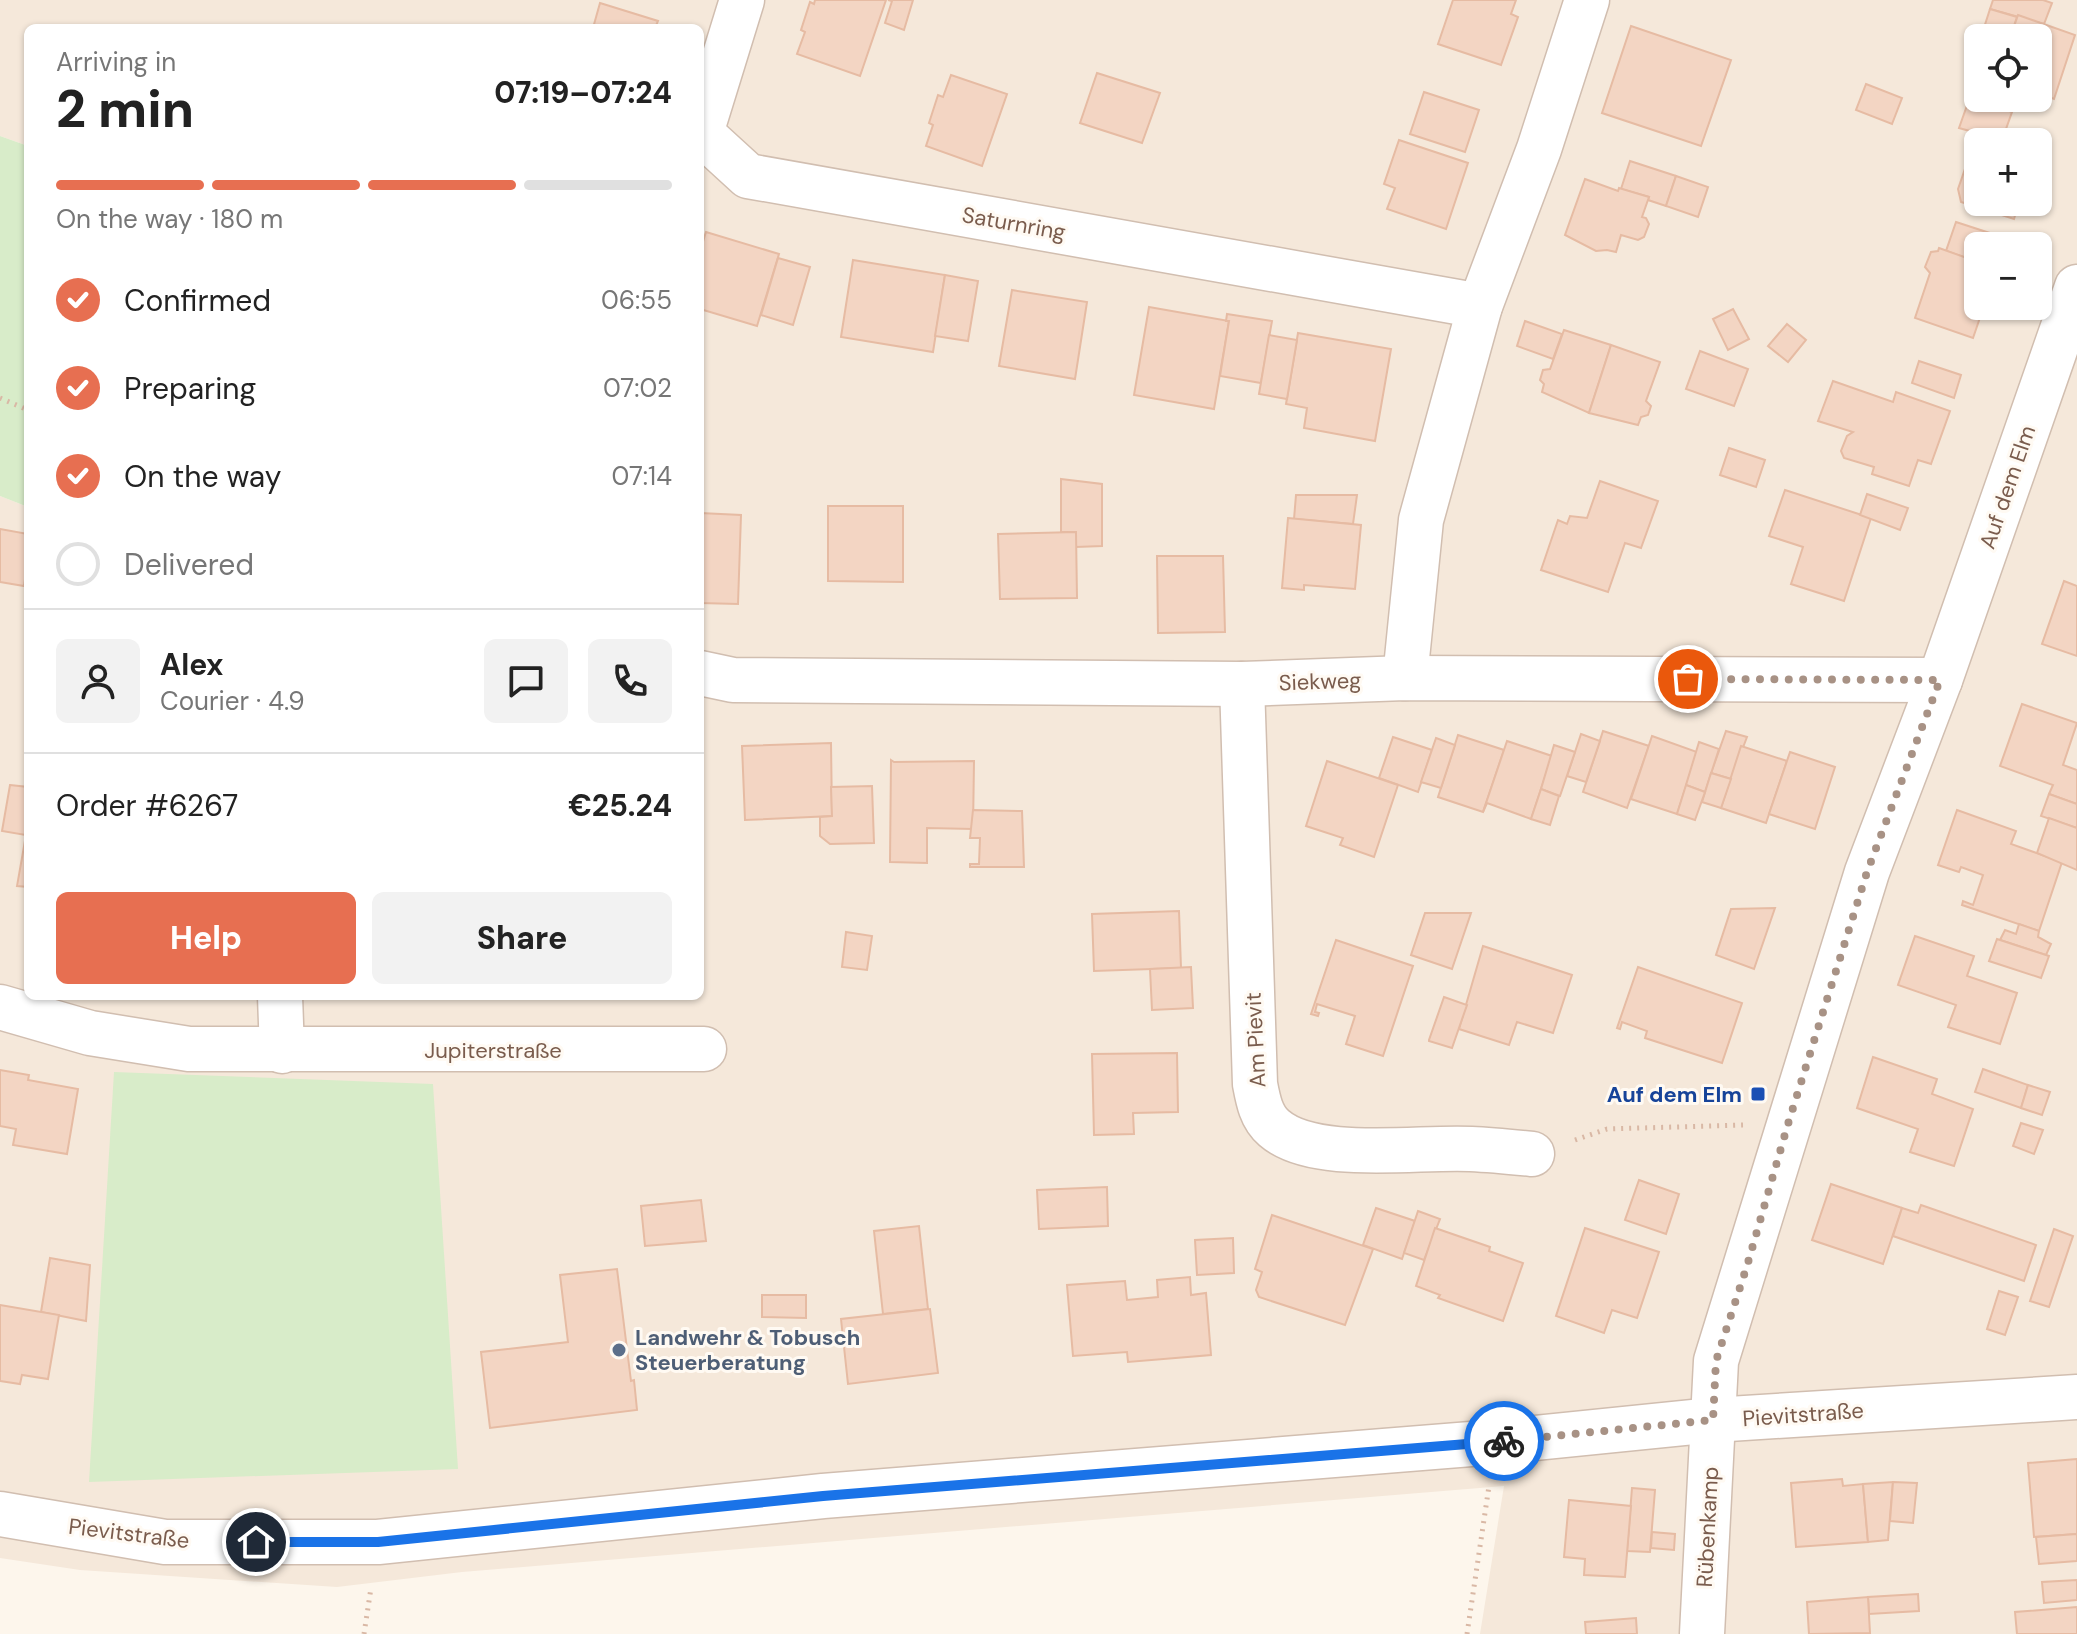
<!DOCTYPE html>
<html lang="en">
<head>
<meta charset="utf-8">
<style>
  body { margin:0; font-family:"DM Sans",sans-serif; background:#f2f2f2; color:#222; height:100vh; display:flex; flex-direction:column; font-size:30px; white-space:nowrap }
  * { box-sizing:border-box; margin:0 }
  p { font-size:26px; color:#767676 }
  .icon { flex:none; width:44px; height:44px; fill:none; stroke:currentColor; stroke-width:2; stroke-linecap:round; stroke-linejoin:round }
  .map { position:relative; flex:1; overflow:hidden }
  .panel { position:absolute; left:24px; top:24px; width:680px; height:976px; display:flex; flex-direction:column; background:#fff; border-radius:12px; box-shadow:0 2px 6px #0004 }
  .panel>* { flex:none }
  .fabs { position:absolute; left:1964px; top:24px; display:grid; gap:16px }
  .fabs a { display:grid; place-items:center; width:88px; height:88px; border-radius:12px; background:#fff; box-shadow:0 2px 6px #0004; font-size:40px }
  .pin { position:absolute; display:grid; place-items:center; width:68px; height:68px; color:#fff; margin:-34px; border:4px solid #fff; border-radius:50%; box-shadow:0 2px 8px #0007 }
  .courier { position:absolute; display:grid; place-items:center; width:80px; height:80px; margin:-40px; border:6px solid #1a73e8; border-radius:50%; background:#fff; color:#222; box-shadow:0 2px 10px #0007 }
  .headline em { font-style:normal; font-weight:800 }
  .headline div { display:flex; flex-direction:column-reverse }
  .headline { display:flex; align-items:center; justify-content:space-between; height:136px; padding:0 32px }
  h1 { font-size:52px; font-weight:800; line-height:60px }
  .bar { display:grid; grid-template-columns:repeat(4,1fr); gap:12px 8px; align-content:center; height:96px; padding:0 32px }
  .bar i { height:10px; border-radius:6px; background:#e0e0e0 }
  .bar .on { background:#e76f51 }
  .bar p { grid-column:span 4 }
  .line { display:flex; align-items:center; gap:20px; padding:0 32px; border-top:2px solid #e0e0e0 }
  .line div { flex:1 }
  .round { display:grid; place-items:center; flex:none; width:84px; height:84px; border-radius:12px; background:#f2f2f2 }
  ol { padding:0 32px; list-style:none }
  li { display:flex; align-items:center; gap:24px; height:88px }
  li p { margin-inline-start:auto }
  li .icon { padding:8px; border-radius:50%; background:#e76f51; color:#fff; stroke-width:4 }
  li:last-child { color:#767676 }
  li i { width:44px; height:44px; border:4px solid #e0e0e0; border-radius:50% }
  .primary-button { display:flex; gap:16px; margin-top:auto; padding:16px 32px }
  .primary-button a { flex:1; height:92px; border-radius:12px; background:#e76f51; color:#fff; font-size:32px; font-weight:800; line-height:92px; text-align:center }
  .primary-button a+a { background:#f2f2f2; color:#222 }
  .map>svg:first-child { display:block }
</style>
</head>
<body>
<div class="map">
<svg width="2077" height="1634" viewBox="0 0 2077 1634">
  <rect width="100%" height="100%" fill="#fdf6ec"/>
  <path fill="#f5e8da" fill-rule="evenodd" d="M 0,0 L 2077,0 L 2077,1634 L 1480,1634 L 1504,1486 L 462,1572 L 337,1587 L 80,1570 L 0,1558 L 0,496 L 28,507 L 28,996 L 700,996 L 700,28 L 28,28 L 28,146 L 0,136 ZM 1978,38 L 2038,38 L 2038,98 L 1978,98 ZM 1978,142 L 2038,142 L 2038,202 L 1978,202 ZM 1978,246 L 2038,246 L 2038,306 L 1978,306 Z"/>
  <g fill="#d8ecc9">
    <path d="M 0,136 L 28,146 L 28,507 L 0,496 Z"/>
    <path d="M 114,1072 L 433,1084 L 458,1469 L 89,1482 Z"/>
  </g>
  <g fill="#f3d5c3" stroke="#e6bba3" stroke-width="2">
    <path d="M 815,0 L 886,0 L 860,76 L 797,54 L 805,32 L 801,30 L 810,2 L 814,4 Z"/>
    <path d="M 888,0 L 913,0 L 904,30 L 885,23 L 892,1 Z"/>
    <path d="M 1453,0 L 1516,0 L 1511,14 L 1518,17 L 1501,65 L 1438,44 Z"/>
    <path d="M 1993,0 L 2043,0 L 2052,3 L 2044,24 L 1990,9 Z"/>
    <path d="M 600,3 L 658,21 L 655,28 L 593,28 Z"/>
    <path d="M 1990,9 L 2017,17 L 2010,38 L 1981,37 Z"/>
    <path d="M 2018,15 L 2075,35 L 2054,99 L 2038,93 L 2038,38 L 2010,38 Z"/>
    <path d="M 1631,26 L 1731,60 L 1701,146 L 1602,113 Z"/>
    <path d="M 1097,73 L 1160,93 L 1142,143 L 1080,123 Z"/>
    <path d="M 951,75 L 1007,94 L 982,166 L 926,146 L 933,125 L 929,123 L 938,95 L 943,97 Z"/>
    <path d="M 1866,84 L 1902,98 L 1892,124 L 1856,110 Z"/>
    <path d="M 1424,92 L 1479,110 L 1465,152 L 1410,134 Z"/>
    <path d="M 1970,97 L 2012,112 L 2002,140 L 1959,128 Z"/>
    <path d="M 1399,140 L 1468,163 L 1446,229 L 1387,209 L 1395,188 L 1384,184 Z"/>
    <path d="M 1978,153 L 1978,202 L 2019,202 L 2014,219 L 1961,202 L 1958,189 L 1967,163 Z"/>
    <path d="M 1630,161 L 1676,176 L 1666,206 L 1648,200 L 1649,197 L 1621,189 Z"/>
    <path d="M 1676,176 L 1708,187 L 1698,217 L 1666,206 Z"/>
    <path d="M 1585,179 L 1618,191 L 1619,188 L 1649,197 L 1642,217 L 1646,218 L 1649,224 L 1644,237 L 1638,240 L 1621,235 L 1616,252 L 1607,250 L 1596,251 L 1565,235 Z"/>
    <path d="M 1956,222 L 2005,238 L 2002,246 L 1978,246 L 1978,262 L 1946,251 Z"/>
    <path d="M 706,232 L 779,254 L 757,326 L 700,309 L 700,251 Z"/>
    <path d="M 1939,248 L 1978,262 L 1978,306 L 1984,306 L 1973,338 L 1915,318 L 1930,273 L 1925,267 L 1931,252 L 1938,251 Z"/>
    <path d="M 778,258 L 810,267 L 793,325 L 761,315 Z"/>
    <path d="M 853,260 L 945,275 L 933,352 L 841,337 Z"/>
    <path d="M 945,275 L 978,281 L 968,341 L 935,336 Z"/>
    <path d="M 1012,290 L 1087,302 L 1075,379 L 999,366 Z"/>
    <path d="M 1149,307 L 1229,321 L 1214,409 L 1134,395 Z"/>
    <path d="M 1733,309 L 1749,339 L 1728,350 L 1713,319 Z"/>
    <path d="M 1227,314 L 1272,321 L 1261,383 L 1220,376 L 1229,321 L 1226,321 Z"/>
    <path d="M 1525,321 L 1562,334 L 1553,359 L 1517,346 Z"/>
    <path d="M 1787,324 L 1806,340 L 1788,362 L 1768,346 Z"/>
    <path d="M 1564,330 L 1611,345 L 1589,413 L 1542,392 L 1544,384 L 1540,380 L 1543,370 L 1550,369 Z"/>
    <path d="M 1298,333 L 1391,349 L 1375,441 L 1304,428 L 1307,408 L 1286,404 Z"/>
    <path d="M 1269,335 L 1297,340 L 1287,399 L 1259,394 Z"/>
    <path d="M 1611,345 L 1660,362 L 1646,401 L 1651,406 L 1648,415 L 1641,417 L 1638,425 L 1589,413 Z"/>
    <path d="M 1700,351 L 1748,369 L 1734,406 L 1686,389 Z"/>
    <path d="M 1919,361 L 1961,375 L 1954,398 L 1912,383 Z"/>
    <path d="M 1833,381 L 1893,402 L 1896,392 L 1950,411 L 1931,464 L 1918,460 L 1909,486 L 1872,474 L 1874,467 L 1844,458 L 1841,451 L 1847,436 L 1853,432 L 1818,421 Z"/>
    <path d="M 1729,448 L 1765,460 L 1756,487 L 1720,475 Z"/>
    <path d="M 1061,479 L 1102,484 L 1102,546 L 1076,547 L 1076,532 L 1061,532 Z"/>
    <path d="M 1600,481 L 1658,501 L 1641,548 L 1625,543 L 1608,592 L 1541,570 L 1558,520 L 1567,524 L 1570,516 L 1587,518 Z"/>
    <path d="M 1785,490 L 1871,518 L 1844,601 L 1791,584 L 1803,547 L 1769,536 Z"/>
    <path d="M 1867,494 L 1908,508 L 1900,530 L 1860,515 Z"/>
    <path d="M 1296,495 L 1357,495 L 1353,524 L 1294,519 Z"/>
    <path d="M 828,506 L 903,506 L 903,582 L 828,581 Z"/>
    <path d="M 700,513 L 741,515 L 738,604 L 700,603 Z"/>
    <path d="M 1288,518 L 1361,525 L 1355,589 L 1304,585 L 1304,590 L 1282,588 Z"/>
    <path d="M 0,529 L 28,534 L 28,559 L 24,586 L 0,582 Z"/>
    <path d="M 1076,532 L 1077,598 L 1000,599 L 998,534 Z"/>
    <path d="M 1157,556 L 1223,556 L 1225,632 L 1158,633 Z"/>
    <path d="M 2064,581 L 2077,586 L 2077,656 L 2042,644 Z"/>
    <path d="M 2022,704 L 2077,723 L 2063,765 L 2077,770 L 2077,804 L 2049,794 L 2053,785 L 2000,766 Z"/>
    <path d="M 1603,731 L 1649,746 L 1627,808 L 1583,792 Z"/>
    <path d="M 1726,731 L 1747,737 L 1731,779 L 1711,773 Z"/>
    <path d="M 1581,734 L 1600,741 L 1586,782 L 1567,776 Z"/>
    <path d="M 1458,735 L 1504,750 L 1483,812 L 1438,797 Z"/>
    <path d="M 1652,736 L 1697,752 L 1677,814 L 1631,799 Z"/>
    <path d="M 1393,737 L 1432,750 L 1418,792 L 1379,778 Z"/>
    <path d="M 1436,738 L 1455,745 L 1441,788 L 1421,782 Z"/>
    <path d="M 1507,741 L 1552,756 L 1531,819 L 1487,803 L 1483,812 Z"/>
    <path d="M 1699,742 L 1719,749 L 1705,792 L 1686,785 Z"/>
    <path d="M 831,743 L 832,816 L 745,820 L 742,746 Z"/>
    <path d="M 1554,745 L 1575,752 L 1560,796 L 1541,789 Z"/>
    <path d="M 1741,746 L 1787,761 L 1766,823 L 1721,808 Z"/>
    <path d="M 1790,752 L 1835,767 L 1815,829 L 1769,814 Z"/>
    <path d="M 891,760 L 894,762 L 974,761 L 973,829 L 927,828 L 927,863 L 890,862 Z"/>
    <path d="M 1327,761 L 1398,785 L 1374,857 L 1340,845 L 1343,838 L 1306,826 Z"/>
    <path d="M 1711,773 L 1731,779 L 1721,808 L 1702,802 Z"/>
    <path d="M 10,785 L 28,787 L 28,887 L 17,886 L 26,835 L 2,831 Z"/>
    <path d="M 1686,785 L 1705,792 L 1695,820 L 1677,814 Z"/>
    <path d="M 872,786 L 874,843 L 830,844 L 820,836 L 820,817 L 832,816 L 831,787 Z"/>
    <path d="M 1541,789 L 1559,796 L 1550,825 L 1531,819 Z"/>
    <path d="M 2049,794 L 2077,804 L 2077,828 L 2041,816 Z"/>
    <path d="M 973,810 L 1022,811 L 1024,867 L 970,867 L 970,864 L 979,864 L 980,838 L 970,838 Z"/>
    <path d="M 1957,810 L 2016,831 L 2011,844 L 2062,862 L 2039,931 L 1962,905 L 1963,901 L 1973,905 L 1983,875 L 1961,867 L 1959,872 L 1938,865 Z"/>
    <path d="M 2049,818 L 2077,828 L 2077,870 L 2037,853 Z"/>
    <path d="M 1775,908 L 1754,969 L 1716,955 L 1731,909 Z"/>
    <path d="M 1179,911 L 1181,968 L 1094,971 L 1092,914 Z"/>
    <path d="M 1425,913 L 1471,913 L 1452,969 L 1411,955 Z"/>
    <path d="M 2019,924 L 2039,931 L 2038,937 L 2051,944 L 2046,955 L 2000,940 L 2005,930 L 2016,934 Z"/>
    <path d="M 846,932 L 872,936 L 867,970 L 842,967 Z"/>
    <path d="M 1915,936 L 1974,956 L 1967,976 L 2017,993 L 2000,1044 L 1948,1027 L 1956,1005 L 1898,985 Z"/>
    <path d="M 1997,939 L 2049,956 L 2041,978 L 1989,961 Z"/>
    <path d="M 1336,940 L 1413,966 L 1383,1056 L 1346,1044 L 1355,1016 L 1317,1004 L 1315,1012 L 1319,1013 L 1318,1016 L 1311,1014 Z"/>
    <path d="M 1483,946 L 1572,975 L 1553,1033 L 1517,1022 L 1509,1045 L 1459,1029 Z"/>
    <path d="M 1191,967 L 1193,1008 L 1152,1010 L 1150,969 Z"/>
    <path d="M 1638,967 L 1742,1003 L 1722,1063 L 1645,1038 L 1647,1031 L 1622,1022 L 1620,1029 L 1617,1028 Z"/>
    <path d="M 1444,997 L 1467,1005 L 1452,1048 L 1429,1041 L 1429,1040 Z"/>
    <path d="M 1177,1053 L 1178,1112 L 1133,1113 L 1134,1134 L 1094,1135 L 1092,1054 Z"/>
    <path d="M 1873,1057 L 1937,1079 L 1932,1094 L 1973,1109 L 1954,1166 L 1910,1152 L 1918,1129 L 1857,1108 Z"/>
    <path d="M 1983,1069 L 2028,1085 L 2021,1108 L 1975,1092 Z"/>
    <path d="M 0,1070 L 29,1075 L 28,1080 L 78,1089 L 67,1154 L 13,1145 L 16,1129 L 0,1126 Z"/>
    <path d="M 2028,1085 L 2050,1092 L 2042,1115 L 2021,1108 Z"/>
    <path d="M 2021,1123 L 2043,1130 L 2034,1154 L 2013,1146 Z"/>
    <path d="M 1639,1180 L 1679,1194 L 1666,1234 L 1625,1220 Z"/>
    <path d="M 1831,1184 L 1902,1208 L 1883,1264 L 1812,1240 Z"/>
    <path d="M 1107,1187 L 1108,1226 L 1039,1229 L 1037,1190 Z"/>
    <path d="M 701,1200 L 706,1241 L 645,1246 L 641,1206 Z"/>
    <path d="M 1921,1205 L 2036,1245 L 2024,1281 L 1893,1236 L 1902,1208 L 1918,1213 Z"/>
    <path d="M 1376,1208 L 1415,1221 L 1402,1259 L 1363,1245 Z"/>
    <path d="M 1418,1211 L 1440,1219 L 1424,1260 L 1404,1253 Z"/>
    <path d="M 1272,1215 L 1373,1249 L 1345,1325 L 1259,1297 L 1256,1290 L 1262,1272 L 1255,1269 Z"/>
    <path d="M 919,1226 L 928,1309 L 883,1314 L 874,1231 Z"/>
    <path d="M 1435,1228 L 1490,1247 L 1489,1251 L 1523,1263 L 1503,1321 L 1438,1298 L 1440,1295 L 1416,1286 Z"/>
    <path d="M 1585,1228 L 1659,1252 L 1637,1318 L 1612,1310 L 1604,1333 L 1556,1316 Z"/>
    <path d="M 2054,1229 L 2073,1236 L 2049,1307 L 2030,1301 Z"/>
    <path d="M 1233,1238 L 1234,1273 L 1197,1275 L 1195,1240 Z"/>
    <path d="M 50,1258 L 90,1265 L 86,1321 L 41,1312 Z"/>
    <path d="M 617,1269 L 631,1381 L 634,1380 L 637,1410 L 490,1428 L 481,1352 L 568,1342 L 560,1275 Z"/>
    <path d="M 1190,1277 L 1191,1295 L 1206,1293 L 1211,1355 L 1128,1362 L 1127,1352 L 1073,1356 L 1067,1285 L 1125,1281 L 1127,1300 L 1158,1297 L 1157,1280 Z"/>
    <path d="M 1999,1291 L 2018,1297 L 2005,1335 L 1987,1329 Z"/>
    <path d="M 762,1295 L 806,1295 L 806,1318 L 762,1317 Z"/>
    <path d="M 0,1305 L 59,1315 L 48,1379 L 22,1375 L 20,1384 L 0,1381 Z"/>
    <path d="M 930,1309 L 938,1373 L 848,1384 L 841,1319 Z"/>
    <path d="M 2077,1459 L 2077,1534 L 2034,1537 L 2028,1463 Z"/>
    <path d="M 1842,1479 L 1843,1486 L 1863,1484 L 1868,1542 L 1796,1547 L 1791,1483 Z"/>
    <path d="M 1893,1482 L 1888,1540 L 1868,1542 L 1863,1484 Z"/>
    <path d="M 1893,1482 L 1917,1483 L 1913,1523 L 1890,1521 Z"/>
    <path d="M 1632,1488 L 1655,1490 L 1650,1552 L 1627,1551 Z"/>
    <path d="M 1569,1500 L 1631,1506 L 1625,1577 L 1584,1575 L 1585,1559 L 1564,1557 Z"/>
    <path d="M 1652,1532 L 1675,1534 L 1674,1550 L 1651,1548 Z"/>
    <path d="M 2077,1534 L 2077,1561 L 2039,1564 L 2036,1537 Z"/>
    <path d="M 2077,1580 L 2077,1600 L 2044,1603 L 2042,1582 Z"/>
    <path d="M 1918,1594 L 1919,1611 L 1869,1614 L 1868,1597 Z"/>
    <path d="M 1868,1597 L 1870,1633 L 1809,1634 L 1807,1602 Z"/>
    <path d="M 2077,1607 L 2077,1634 L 2017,1634 L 2015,1612 Z"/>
    <path d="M 1636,1618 L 1637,1634 L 1586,1634 L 1585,1622 Z"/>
  </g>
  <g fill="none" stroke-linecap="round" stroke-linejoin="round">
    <defs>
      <g id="minor">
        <path d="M 742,0 L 701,133 L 748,176 L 1480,306"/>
        <path d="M 700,673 L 733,680 L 1242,684 L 1405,678 L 1940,680"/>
        <path d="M 1405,678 L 1421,520 L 1480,306 L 1539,149 L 1587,0"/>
        <path d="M 1242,684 L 1255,1084 C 1258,1100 1261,1117 1274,1128 C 1314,1163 1419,1146 1471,1149 C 1492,1150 1512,1152 1532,1154"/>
        <path d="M 280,996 L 282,1051"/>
        <path d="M 0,1007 L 90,1033 L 189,1049 L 704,1049"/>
        <path d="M 0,1514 L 165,1542 L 378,1542 L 823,1496 L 1496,1442 L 1713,1420 L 2077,1397"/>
        <path d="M 1702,1634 L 1716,1361 L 1867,872 L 1940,680 L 2077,287"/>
      </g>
    </defs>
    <use href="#minor" stroke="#d1beb0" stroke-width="47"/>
    <g stroke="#d9b8a5" stroke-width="5" stroke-dasharray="2 6" stroke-linecap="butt">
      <path d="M 0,398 L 28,410"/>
      <path d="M 1575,1140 L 1607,1129 L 1743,1125"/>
      <path d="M 364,1634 L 371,1588"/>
      <path d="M 1467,1634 L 1489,1486"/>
    </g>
    <use href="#minor" stroke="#fff" stroke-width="44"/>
  </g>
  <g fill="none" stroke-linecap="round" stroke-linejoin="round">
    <path stroke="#a89285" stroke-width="8" stroke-dasharray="0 14.4" d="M 1504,1441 L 1713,1420 L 1716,1361 L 1747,1266 L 1788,1124 L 1867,872 L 1940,680 L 1688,679"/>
    <path stroke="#1a73e8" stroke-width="10" d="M 256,1542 L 378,1542 L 823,1496 L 1504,1441"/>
  </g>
  <rect fill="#1a4fb4" stroke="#fffaf3" stroke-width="3" x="1750" y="1086" width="16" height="16" rx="4"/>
  <circle fill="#5c6f8a" stroke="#fffaf3" stroke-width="3" cx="619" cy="1350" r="8"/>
  <g text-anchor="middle" stroke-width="6" stroke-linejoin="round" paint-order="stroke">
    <g font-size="22" fill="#7a5c4d" stroke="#fffaf3">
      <text transform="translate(1014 223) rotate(10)" y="8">Saturnring</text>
      <text transform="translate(2007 487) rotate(-71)" y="8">Auf dem Elm</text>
      <text transform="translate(1320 681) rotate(-2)" y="8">Siekweg</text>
      <text transform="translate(1255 1040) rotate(-93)" y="8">Am Pievit</text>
      <text x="493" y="1058">Jupiterstraße</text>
      <text transform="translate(1803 1414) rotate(-4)" y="8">Pievitstraße</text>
      <text transform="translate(1707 1527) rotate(-87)" y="8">Rübenkamp</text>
      <text transform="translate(129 1533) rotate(7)" y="8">Pievitstraße</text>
    </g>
    <g font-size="22" font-weight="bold" fill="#164399" stroke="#fffaf3" text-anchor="end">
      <text x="1742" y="1102">Auf dem Elm</text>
    </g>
    <g font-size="22" font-weight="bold" fill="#4e5e75" stroke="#fffaf3" text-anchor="start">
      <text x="635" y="1345">Landwehr &amp; Tobusch<tspan x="635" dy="25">Steuerberatung</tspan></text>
    </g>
  </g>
</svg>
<div class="fabs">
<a><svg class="icon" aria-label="locate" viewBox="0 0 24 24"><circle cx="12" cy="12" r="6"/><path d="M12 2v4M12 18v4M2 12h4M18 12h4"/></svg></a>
<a>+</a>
<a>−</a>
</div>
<div class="pin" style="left:1688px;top:679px;background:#ea580c"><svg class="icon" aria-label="bag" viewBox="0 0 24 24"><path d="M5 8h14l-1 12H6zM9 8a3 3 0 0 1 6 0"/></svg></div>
<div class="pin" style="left:256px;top:1542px;background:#1f2937"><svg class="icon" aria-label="home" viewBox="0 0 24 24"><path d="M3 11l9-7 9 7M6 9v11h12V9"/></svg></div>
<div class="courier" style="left:1504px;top:1441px"><svg class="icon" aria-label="bike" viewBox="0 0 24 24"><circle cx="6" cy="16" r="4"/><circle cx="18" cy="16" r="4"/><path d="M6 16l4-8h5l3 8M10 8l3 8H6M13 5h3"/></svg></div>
<section class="panel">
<div class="headline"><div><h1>2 min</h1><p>Arriving in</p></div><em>07:19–07:24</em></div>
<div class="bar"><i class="on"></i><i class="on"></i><i class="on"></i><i></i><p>On the way · 180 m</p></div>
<ol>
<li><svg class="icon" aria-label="check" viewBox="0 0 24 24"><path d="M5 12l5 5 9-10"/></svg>Confirmed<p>06:55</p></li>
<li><svg class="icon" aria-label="check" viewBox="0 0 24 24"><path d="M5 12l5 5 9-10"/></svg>Preparing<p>07:02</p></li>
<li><svg class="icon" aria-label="check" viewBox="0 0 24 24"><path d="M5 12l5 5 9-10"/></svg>On the way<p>07:14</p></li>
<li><i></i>Delivered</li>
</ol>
<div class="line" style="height:144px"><a class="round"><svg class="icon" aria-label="person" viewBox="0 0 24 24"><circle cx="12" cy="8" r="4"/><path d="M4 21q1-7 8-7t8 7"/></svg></a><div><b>Alex</b><p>Courier · 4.9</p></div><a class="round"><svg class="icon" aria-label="chat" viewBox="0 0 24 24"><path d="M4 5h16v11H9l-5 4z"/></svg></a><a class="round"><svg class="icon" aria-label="phone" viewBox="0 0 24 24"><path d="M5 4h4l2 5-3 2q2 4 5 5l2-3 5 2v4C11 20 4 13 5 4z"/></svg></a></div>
<div class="line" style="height:104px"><div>Order #6267</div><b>€25.24</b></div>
<div class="primary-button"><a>Help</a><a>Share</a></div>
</section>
</div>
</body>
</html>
